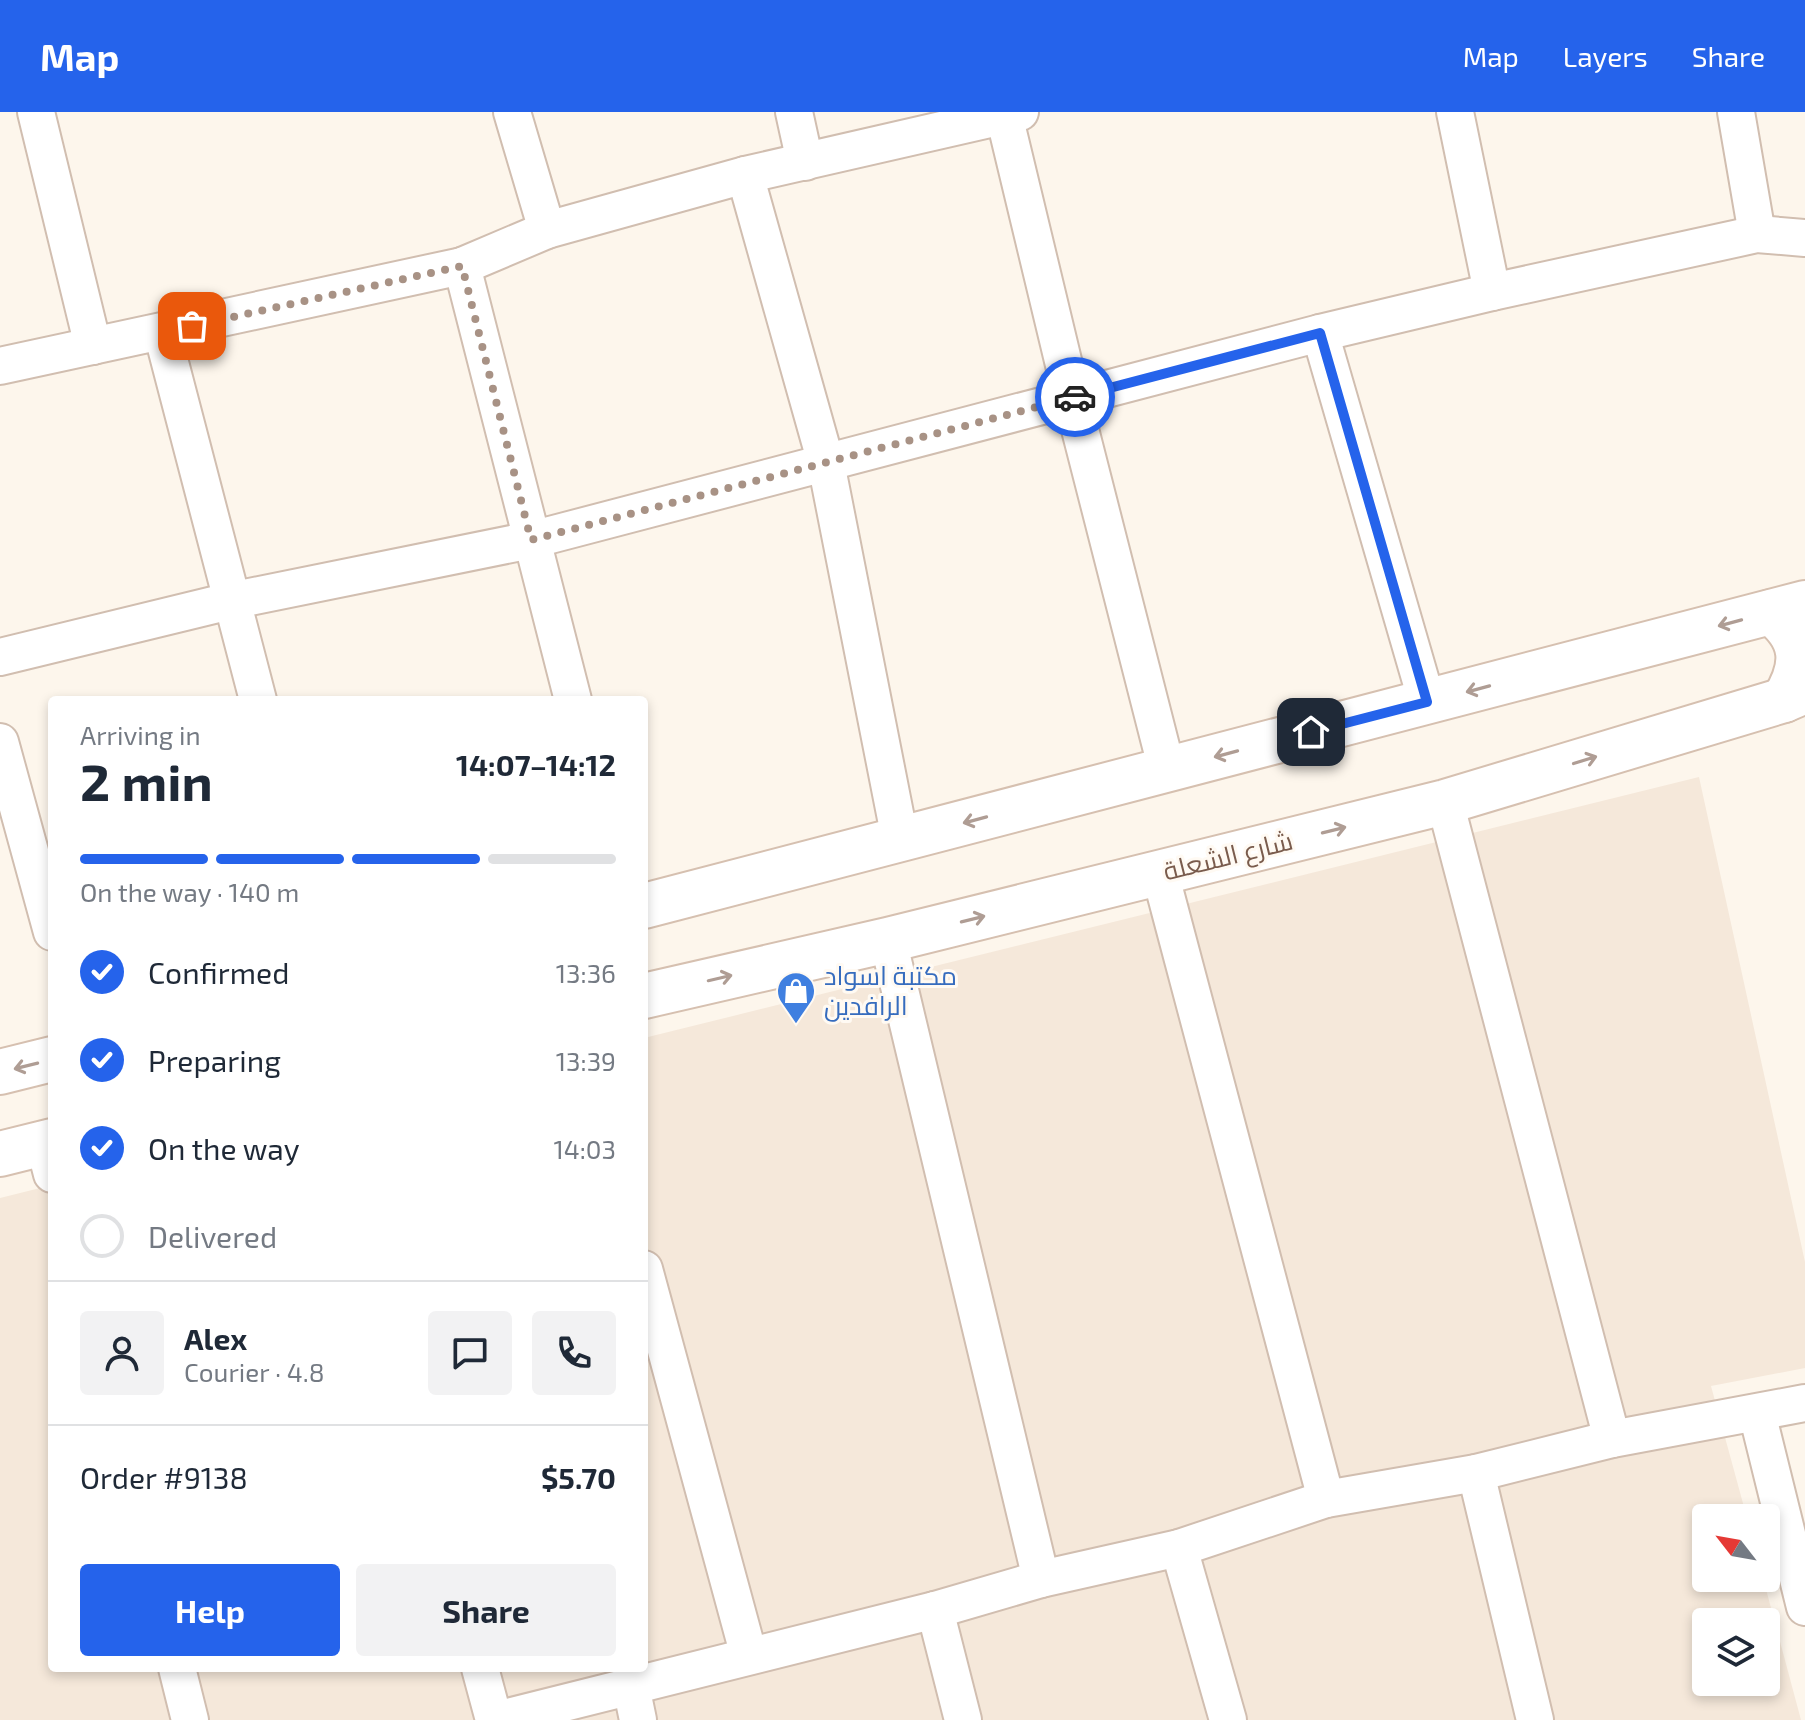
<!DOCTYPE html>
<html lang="en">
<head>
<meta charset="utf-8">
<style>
  body { margin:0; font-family:"Exo 2",Cairo,sans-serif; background:#f2f2f3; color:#1f2937; height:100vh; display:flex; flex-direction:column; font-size:30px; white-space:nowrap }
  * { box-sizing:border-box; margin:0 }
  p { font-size:26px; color:#747a83 }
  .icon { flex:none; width:44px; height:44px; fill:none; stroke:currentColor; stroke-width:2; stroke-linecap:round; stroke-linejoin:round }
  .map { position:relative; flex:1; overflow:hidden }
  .side { position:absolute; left:48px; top:584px; width:600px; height:976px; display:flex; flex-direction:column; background:#fff; border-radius:8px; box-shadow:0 4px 12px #0003 }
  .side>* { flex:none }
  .needle { width:52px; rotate:301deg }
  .tools { position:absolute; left:1692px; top:1392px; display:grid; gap:16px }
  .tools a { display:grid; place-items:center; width:88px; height:88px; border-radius:8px; background:#fff; box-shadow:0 4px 12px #0003; font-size:40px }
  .pin { position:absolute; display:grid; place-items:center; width:68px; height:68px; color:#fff; margin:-34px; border-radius:16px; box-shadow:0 4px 12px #0006 }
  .courier { position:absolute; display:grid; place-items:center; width:80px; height:80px; margin:-40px; border:6px solid #2563eb; border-radius:50%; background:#fff; color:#222; box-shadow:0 2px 10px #0007 }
  .head em { font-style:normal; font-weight:700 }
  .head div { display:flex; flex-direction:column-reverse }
  .head { display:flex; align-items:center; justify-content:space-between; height:136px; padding:0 32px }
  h1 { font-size:52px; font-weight:700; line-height:60px }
  .bar { display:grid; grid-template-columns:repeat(4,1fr); gap:12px 8px; align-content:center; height:96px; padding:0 32px }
  .bar i { height:10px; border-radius:6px; background:#e0e1e3 }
  .bar .current { background:#2563eb }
  .bar p { grid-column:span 4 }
  .line { display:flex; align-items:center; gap:20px; padding:0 32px; border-top:2px solid #e0e1e3 }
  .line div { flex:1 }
  .round { display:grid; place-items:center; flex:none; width:84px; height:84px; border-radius:8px; background:#f2f2f3 }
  ol { padding:0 32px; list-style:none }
  li { display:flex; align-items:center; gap:24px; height:88px }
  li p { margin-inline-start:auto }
  li .icon { padding:8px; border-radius:50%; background:#2563eb; color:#fff; stroke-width:4 }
  li:last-child { color:#747a83 }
  li i { width:44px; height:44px; border:4px solid #e0e1e3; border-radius:50% }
  .primary-button { display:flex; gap:16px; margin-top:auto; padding:16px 32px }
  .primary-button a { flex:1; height:92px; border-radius:8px; background:#2563eb; color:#fff; font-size:32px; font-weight:700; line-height:92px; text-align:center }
  .primary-button a+a { background:#f2f2f3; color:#1f2937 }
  header { display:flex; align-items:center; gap:48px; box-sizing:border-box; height:112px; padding:0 40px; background:#2563eb; color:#fff }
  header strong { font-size:38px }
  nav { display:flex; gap:44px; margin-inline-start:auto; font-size:28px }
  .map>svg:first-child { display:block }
</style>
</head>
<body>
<header>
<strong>Map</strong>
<nav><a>Map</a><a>Layers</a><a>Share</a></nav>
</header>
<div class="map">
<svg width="1805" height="1608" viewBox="0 0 1805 1608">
  <rect width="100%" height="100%" fill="#fdf6ec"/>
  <path fill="#f5e8da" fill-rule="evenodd" d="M 1699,665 L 1805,1150 L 1805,1256 L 1711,1274 L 1747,1406 L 1706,1406 L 1706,1466 L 1763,1466 L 1801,1608 L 0,1608 L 0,1086 L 52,1073 L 52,1556 L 644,1556 L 644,926 ZM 1706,1510 L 1766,1510 L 1766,1570 L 1706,1570 Z"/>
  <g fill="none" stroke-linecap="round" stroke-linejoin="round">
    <defs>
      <g id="minor">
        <path d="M 36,0 L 93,234"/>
        <path d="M 512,0 L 547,118"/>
        <path d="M 794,0 L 805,50"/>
        <path d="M 1455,0 L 1492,180"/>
        <path d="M 1736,0 L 1757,122"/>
        <path d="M 1004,3 L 1072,286 L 1167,658"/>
        <path d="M 745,63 L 826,351 L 900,727"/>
        <path d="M 462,154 L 573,588"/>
        <path d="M 162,220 L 258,588"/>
        <path d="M 1320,221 L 1427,590"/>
        <path d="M 0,254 L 462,154 L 547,118 L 745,63 L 1020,0"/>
        <path d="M 0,545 L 230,489 L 531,428 L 1320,221 L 1492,180 L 1757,122 L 1805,126"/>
        <path d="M 0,630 L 52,820"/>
        <path d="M 1445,690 L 1612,1327"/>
        <path d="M 1160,761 L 1326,1387"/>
        <path d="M 888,828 L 1041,1467"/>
        <path d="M 44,1031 L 52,1062"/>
        <path d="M 644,1157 L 749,1544"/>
        <path d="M 1757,1301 L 1805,1495"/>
        <path d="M 1476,1361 L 1535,1608"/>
        <path d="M 1179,1436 L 1228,1608"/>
        <path d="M 935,1498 L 963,1608"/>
        <path d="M 177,1556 L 190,1608"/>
        <path d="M 480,1556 L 494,1608"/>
        <path d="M 631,1574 L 638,1608"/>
        <path d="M 496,1608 L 935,1498 L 1041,1467 L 1179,1436 L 1326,1387 L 1476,1361 L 1612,1327 L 1805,1291"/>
      </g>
      <g id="secondary">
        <path d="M 1771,500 C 1805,527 1805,553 1784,588"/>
        <path d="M 644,794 L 1805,491"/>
        <path d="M 644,884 L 888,828 L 1445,690 L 1784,588 L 1805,579"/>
        <path d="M 0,960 L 52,947"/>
        <path d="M 0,1042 L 52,1029"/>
      </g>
    </defs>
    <use href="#minor" stroke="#d1beb0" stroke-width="40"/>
    <use href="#secondary" stroke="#d6c0b0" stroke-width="48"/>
    <use href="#minor" stroke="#fff" stroke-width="36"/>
    <use href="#secondary" stroke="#fff" stroke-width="44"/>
  </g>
  <defs><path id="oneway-shaft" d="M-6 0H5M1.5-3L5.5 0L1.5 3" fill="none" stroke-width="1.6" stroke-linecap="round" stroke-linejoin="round" transform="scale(2)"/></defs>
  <g stroke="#af9d94">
    <use href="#oneway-shaft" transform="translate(1730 511) rotate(165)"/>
    <use href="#oneway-shaft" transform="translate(1478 577) rotate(165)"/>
    <use href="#oneway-shaft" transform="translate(1226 642) rotate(165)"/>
    <use href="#oneway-shaft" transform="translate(1585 648) rotate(-17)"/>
    <use href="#oneway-shaft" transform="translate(975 708) rotate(165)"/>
    <use href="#oneway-shaft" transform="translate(1334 718) rotate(-14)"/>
    <use href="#oneway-shaft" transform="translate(973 807) rotate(-14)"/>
    <use href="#oneway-shaft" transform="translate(720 866) rotate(-13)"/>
    <use href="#oneway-shaft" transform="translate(26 954) rotate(166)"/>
  </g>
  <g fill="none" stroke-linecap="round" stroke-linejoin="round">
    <path stroke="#a89285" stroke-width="8" stroke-dasharray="0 14.4" d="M 192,214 L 462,154 L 531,428 L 1075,285"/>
    <path stroke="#2563eb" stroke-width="10" d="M 1075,285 L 1320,221 L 1427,590 L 1311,620"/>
  </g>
  <defs>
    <symbol id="shop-pin" viewBox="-11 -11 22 30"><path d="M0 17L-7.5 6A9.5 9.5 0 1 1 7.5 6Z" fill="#3f7fe0" stroke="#fffaf3"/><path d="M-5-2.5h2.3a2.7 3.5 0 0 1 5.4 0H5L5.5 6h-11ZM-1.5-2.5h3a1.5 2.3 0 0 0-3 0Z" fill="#fff"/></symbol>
  </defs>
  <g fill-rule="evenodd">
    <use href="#shop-pin" x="774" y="857" width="44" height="60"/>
  </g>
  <g text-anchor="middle" stroke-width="6" stroke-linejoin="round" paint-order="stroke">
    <g font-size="26" fill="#7a5c4d" stroke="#fffaf3">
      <text transform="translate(1228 744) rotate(-14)" y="9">شارع الشعلة</text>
    </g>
    <g font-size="26" fill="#366cbe" stroke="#fffaf3" text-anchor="start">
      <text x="824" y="873">مكتبة اسواد<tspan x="824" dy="30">الرافدين</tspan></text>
    </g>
  </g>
</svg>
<div class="tools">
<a><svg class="needle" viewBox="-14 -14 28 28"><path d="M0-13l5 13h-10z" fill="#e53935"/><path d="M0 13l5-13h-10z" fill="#747a83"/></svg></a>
<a><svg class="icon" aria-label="layers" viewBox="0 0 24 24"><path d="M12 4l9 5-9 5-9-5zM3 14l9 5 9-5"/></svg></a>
</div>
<div class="pin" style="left:192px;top:214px;background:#ea580c"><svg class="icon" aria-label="bag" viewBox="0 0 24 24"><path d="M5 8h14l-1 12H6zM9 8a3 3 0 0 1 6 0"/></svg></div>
<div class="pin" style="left:1311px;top:620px;background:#1f2937"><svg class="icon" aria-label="home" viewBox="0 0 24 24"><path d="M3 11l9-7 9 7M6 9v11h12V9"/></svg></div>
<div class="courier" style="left:1075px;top:285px"><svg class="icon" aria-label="car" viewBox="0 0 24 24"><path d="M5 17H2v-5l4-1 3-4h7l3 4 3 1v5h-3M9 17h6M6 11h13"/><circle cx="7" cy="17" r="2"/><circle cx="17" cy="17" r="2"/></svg></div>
<section class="side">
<div class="head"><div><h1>2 min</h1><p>Arriving in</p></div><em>14:07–14:12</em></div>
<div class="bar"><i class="current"></i><i class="current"></i><i class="current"></i><i></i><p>On the way · 140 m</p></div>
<ol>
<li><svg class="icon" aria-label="check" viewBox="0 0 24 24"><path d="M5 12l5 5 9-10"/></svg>Confirmed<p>13:36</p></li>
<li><svg class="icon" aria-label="check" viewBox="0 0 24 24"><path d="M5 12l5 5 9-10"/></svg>Preparing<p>13:39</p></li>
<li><svg class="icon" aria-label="check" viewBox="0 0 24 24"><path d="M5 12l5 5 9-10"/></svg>On the way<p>14:03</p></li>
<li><i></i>Delivered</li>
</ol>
<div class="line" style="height:144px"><a class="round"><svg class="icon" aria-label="person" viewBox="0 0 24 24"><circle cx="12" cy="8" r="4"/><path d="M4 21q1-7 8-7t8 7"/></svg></a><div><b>Alex</b><p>Courier · 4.8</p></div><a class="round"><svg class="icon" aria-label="chat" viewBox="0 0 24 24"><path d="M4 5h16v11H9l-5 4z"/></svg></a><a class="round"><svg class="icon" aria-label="phone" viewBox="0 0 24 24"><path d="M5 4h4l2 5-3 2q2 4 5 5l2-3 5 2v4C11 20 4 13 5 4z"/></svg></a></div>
<div class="line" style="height:104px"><div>Order #9138</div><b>$5.70</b></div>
<div class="primary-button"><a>Help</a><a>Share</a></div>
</section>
</div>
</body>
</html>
